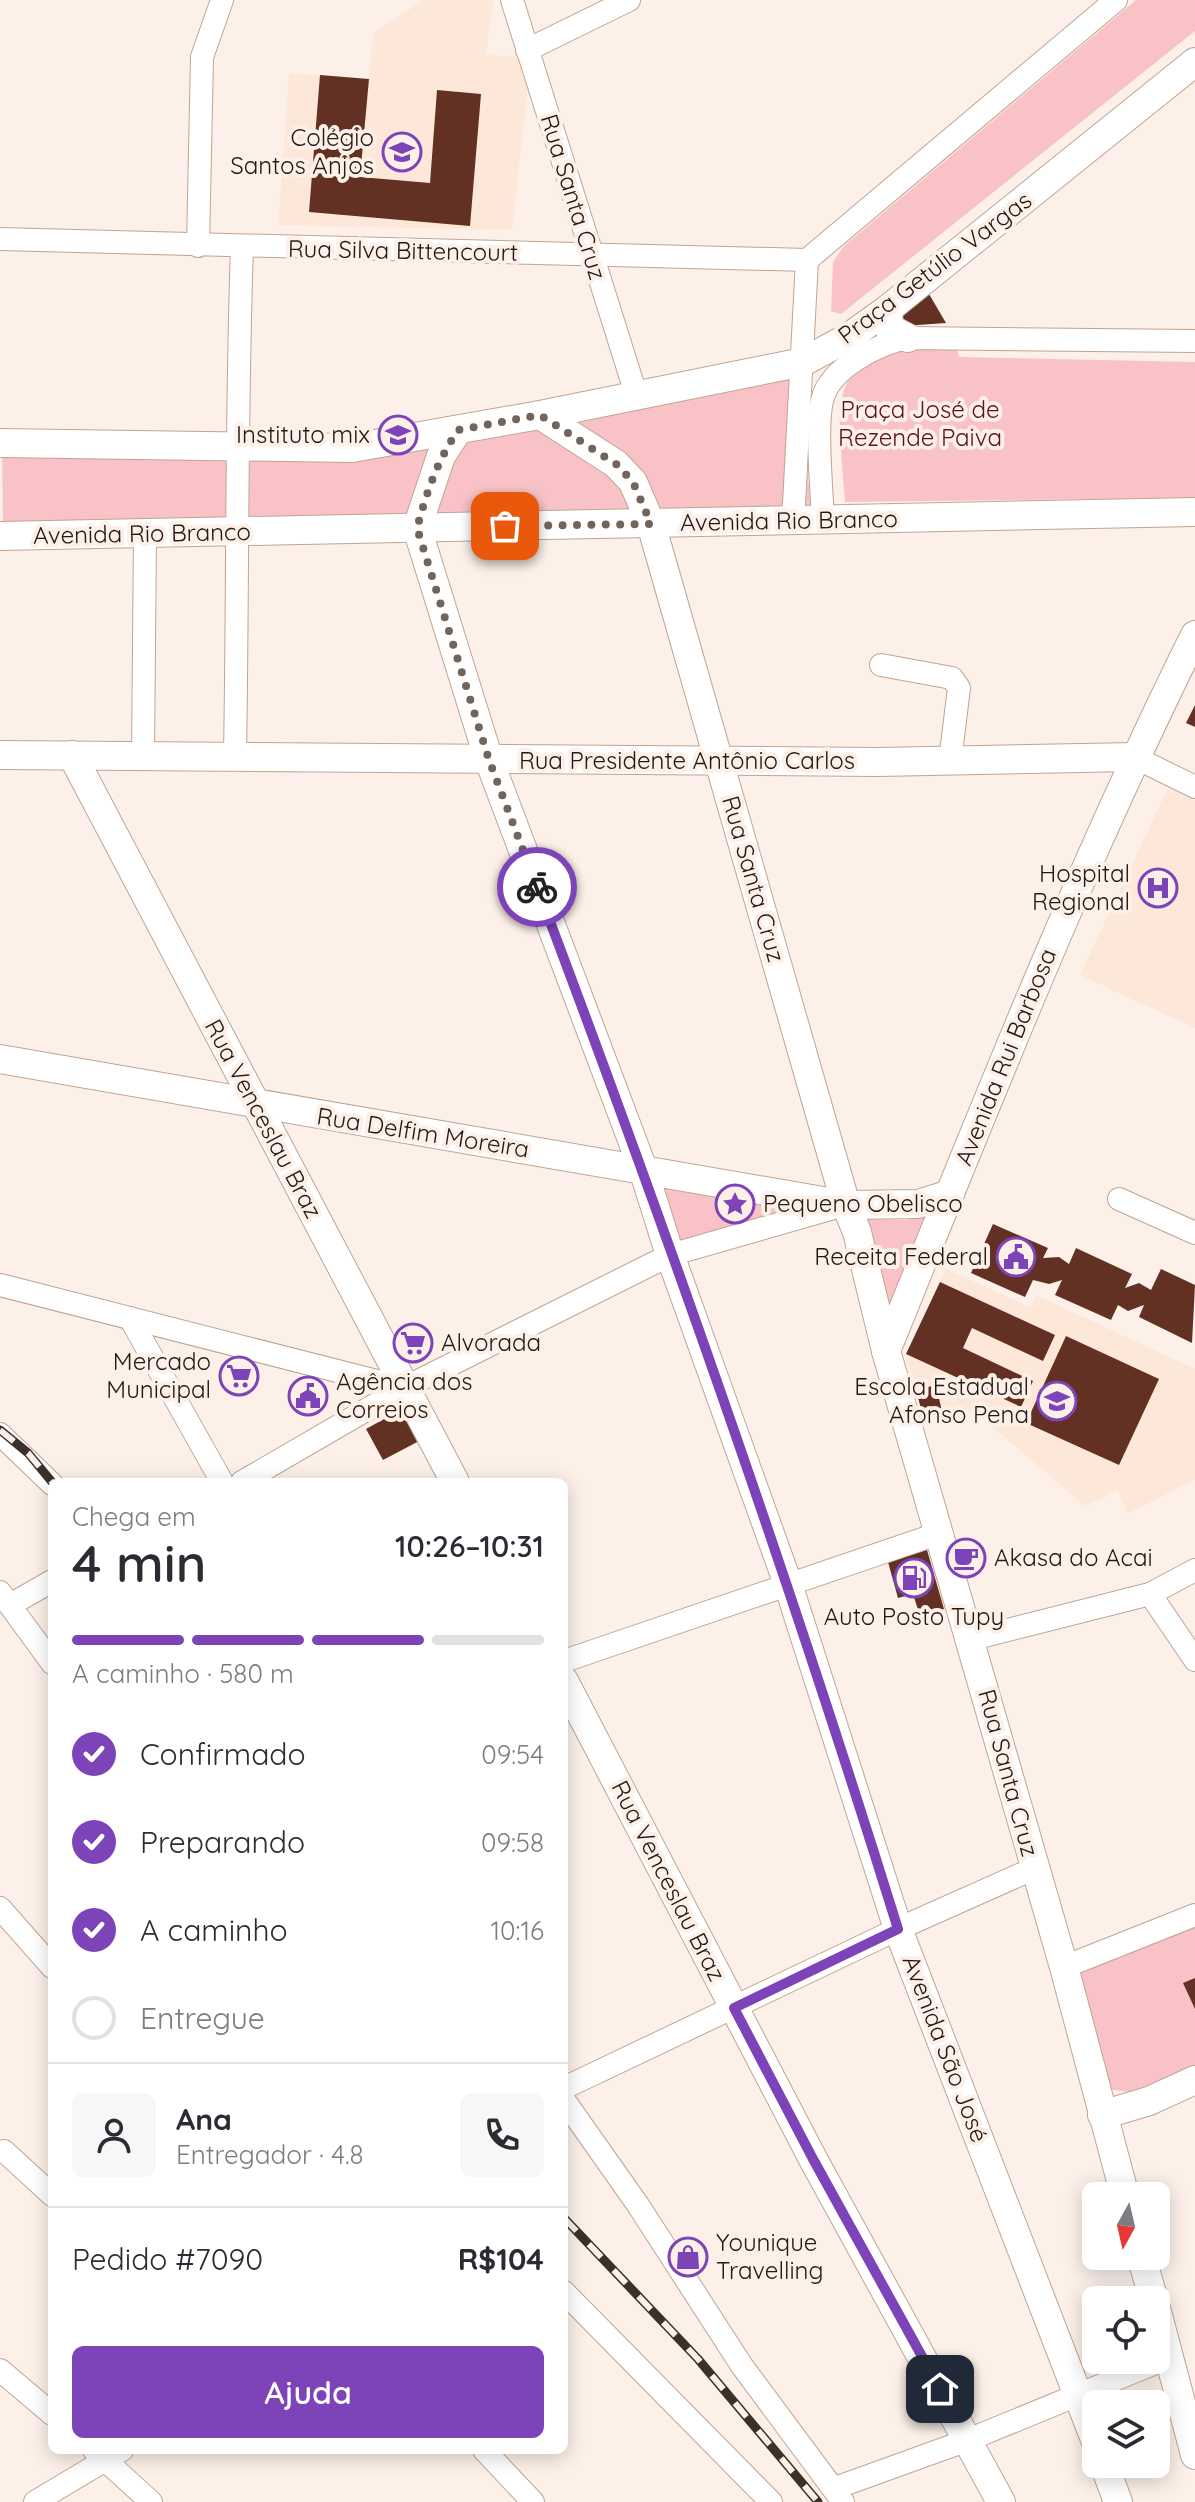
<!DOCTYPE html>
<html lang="pt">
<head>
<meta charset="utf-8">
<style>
  body { margin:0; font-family:Quicksand,sans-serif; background:#f7f7f7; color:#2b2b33; height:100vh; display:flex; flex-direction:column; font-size:30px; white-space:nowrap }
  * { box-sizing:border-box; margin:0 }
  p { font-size:26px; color:#7c7c81 }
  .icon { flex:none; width:44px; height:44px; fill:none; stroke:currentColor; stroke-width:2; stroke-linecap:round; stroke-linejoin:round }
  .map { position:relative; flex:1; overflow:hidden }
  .drawer { position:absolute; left:48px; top:1478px; width:520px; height:976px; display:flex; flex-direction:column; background:#fff; border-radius:12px; box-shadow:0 4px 20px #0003 }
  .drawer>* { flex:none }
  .needle { width:52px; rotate:188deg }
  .fabs { position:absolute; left:1082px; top:2182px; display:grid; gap:16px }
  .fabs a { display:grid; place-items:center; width:88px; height:88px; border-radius:12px; background:#fff; box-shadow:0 4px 20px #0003; font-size:40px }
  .pin { position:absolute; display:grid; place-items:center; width:68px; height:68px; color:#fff; margin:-34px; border-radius:16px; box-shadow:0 4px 12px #0006 }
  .courier { position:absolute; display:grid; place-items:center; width:80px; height:80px; margin:-40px; border:6px solid #7d43b9; border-radius:50%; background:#fff; color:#222; box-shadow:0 2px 10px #0007 }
  .overview em { font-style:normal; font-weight:600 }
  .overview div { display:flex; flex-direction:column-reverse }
  .overview { display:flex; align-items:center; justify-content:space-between; height:136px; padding:0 24px }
  h1 { font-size:52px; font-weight:600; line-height:60px }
  .bar { display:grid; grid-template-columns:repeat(4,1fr); gap:12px 8px; align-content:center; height:96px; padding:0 24px }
  .bar i { height:10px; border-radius:6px; background:#e1e1e2 }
  .bar .current { background:#7d43b9 }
  .bar p { grid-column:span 4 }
  .line { display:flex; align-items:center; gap:20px; padding:0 24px; border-top:2px solid #e1e1e2 }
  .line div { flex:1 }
  .round { display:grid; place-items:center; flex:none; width:84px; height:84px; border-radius:12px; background:#f7f7f7 }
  ol { padding:0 24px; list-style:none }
  li { display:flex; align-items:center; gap:24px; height:88px }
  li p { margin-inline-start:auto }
  li .icon { padding:8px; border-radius:50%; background:#7d43b9; color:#fff; stroke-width:4 }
  li:last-child { color:#7c7c81 }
  li i { width:44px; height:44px; border:4px solid #e1e1e2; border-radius:50% }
  .cta { display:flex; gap:16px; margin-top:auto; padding:16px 24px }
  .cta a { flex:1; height:92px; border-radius:12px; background:#7d43b9; color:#fff; font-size:32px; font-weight:600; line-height:92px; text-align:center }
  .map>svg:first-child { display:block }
</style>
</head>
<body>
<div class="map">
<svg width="1195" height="2502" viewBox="0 0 1195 2502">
  <rect width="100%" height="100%" fill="#fcf0e8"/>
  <g fill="#fce7d8">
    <path d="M 424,0 L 493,0 L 486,55 L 531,57 L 512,230 L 278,225 L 289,73 L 368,79 L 374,33 Z"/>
    <path d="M 1168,788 L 1195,800 L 1195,1028 L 1080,975 Z"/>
    <path d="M 946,1269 L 1030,1307 L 1036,1295 L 1195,1369 L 1195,1479 L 1127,1514 L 1118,1490 L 1085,1506 L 974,1411 L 924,1420 L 906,1354 Z"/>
  </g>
  <g fill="#f8c2c6">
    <path d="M 1136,0 L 1195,0 L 1195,31 L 841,314 L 831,311 L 833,262 L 844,246 Z"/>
    <path d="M 955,343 L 959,357 L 1195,362 L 1195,498 L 845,502 C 837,390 821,352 955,343 Z"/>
    <path d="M 806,366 L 805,462 L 813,511 L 431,519 L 457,435 Z"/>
    <path d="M 435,438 L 418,518 L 3,526 L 2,448 Z"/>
    <path d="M 653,1173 L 833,1206 L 683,1246 Z"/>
    <path d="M 936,1208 L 887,1326 L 862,1219 L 907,1220 Z"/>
    <path d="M 1195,1923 L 1195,2066 L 1141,2094 L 1109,2089 L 1075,1985 L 1083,1967 Z"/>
  </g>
  <g fill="#623124">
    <path d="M 320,75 L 369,79 L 360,177 L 430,183 L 437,90 L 481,94 L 470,226 L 309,212 Z"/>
    <path d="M 929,294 L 946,323 L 903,326 L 898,318 Z"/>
    <path d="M 1195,705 L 1195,727 L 1186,723 Z"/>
    <path d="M 993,1224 L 1048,1248 L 1043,1258 L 1059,1257 L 1069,1264 L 1076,1248 L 1132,1274 L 1125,1288 L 1139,1283 L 1151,1290 L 1161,1269 L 1195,1285 L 1192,1343 L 1139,1317 L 1144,1305 L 1128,1311 L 1118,1305 L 1111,1320 L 1055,1295 L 1062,1280 L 1049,1284 L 1033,1280 L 1025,1297 L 971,1273 Z"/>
    <path d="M 940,1282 L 1055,1335 L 1043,1361 L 972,1328 L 963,1348 L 1033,1381 L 1021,1407 L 906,1354 Z"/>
    <path d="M 1066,1336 L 1159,1379 L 1119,1465 L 1026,1423 Z"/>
    <path d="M 936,1385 L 943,1416 L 924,1420 L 916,1390 Z"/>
    <path d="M 404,1408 L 421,1440 L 383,1460 L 366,1429 Z"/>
    <path d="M 927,1550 L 944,1609 L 920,1616 L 913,1594 L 898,1598 L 888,1562 Z"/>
    <path d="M 1195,1978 L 1195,2009 L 1183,1983 Z"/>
  </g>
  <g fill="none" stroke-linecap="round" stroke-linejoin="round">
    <defs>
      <g id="minor">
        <path d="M 512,0 L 636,394"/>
        <path d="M 527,50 L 629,0"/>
        <path d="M 0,239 L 807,260"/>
        <path d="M 198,246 L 202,57 L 222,0"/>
        <path d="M 823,522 C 822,491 815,423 823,397 C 832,367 880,343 908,338 L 1195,341"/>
        <path d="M 793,523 L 807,260 L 1116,0"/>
        <path d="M 881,665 L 952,678 L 959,688 L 950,761"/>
        <path d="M 143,756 L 145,533"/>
        <path d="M 235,756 C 238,586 236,417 242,247"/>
        <path d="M 1134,757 L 1195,787"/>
        <path d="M 1119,1199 L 1195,1233"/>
        <path d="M 0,1285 L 404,1388"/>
        <path d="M 130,1318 L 222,1482"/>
        <path d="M 0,1434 L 52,1484"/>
        <path d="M 242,1482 L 404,1388 L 670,1255 L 841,1206"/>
        <path d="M 0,1592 L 52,1663"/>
        <path d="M 1150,1594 L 1195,1660"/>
        <path d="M 10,1605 L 52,1581"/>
        <path d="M 972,1639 L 1150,1594 L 1195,1570"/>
        <path d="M 564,1661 L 940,1533"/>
        <path d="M 0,1908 L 52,1967"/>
        <path d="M 1064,1967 L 1195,1915"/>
        <path d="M 564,2088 L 898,1929 L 1035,1868"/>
        <path d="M 564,2100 L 638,2205 L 742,2366 L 843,2502"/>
        <path d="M 4,2151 L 52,2195"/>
        <path d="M 564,2292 L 771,2502"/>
        <path d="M 0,2370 L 52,2414"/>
        <path d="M 94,2450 L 151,2502"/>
        <path d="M 484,2450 L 533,2502"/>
        <path d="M 835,2488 L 968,2440 L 1170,2357"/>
        <path d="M 35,2502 L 122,2450"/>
      </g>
      <g id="major">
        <path d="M 888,309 L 889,328 L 908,338"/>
        <path d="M 540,415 L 616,464 L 633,482 L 651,524 L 846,1205 L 857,1232 L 886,1351 L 1064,1967 L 1125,2196"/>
        <path d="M 458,430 L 441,456 L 417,528 L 489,760 L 643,1169 L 670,1255 L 788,1584 L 898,1929 L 1096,2442"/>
        <path d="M 0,443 L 352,448 L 540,415 L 803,362 L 849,337 L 888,309 L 1195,62"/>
        <path d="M 0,536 L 1195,512"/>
        <path d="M 0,755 L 878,762 L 1134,757"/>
        <path d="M 72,755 L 455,1482"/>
        <path d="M 0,1059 L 846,1205 L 918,1204 L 950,1194"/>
        <path d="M 886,1351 C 984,1110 1079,868 1195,635"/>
        <path d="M 564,1681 L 813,2159 L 1001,2502"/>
        <path d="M 1102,2115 L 1149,2101 L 1195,2080"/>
        <path d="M 1141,2256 L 1154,2300"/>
        <path d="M 1156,2308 L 1195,2455"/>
        <path d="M 1104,2464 L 1118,2502"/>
      </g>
    </defs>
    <use href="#minor" stroke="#c0a591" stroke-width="24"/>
    <use href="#major" stroke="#c0a591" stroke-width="30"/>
    <use href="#minor" stroke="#fff" stroke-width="22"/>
    <use href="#major" stroke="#fff" stroke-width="28"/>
    <defs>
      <g id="rail">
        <path d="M 0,1430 L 28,1453 L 52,1482"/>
        <path d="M 564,2218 L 698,2359 L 818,2502"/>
      </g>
    </defs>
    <use href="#rail" stroke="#3b3129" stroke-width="9"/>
    <use href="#rail" stroke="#fcf0e8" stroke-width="6" stroke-dasharray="18" stroke-linecap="butt"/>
  </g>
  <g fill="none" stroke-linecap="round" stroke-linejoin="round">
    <path stroke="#70655d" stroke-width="8" stroke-dasharray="0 14.4" d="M 505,526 L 651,524 L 633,482 L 616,464 L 540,415 L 458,430 C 437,462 427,491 417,528 L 489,760 L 537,887"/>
    <path stroke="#7d43b9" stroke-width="10" d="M 537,887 C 667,1231 789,1578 898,1929 L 734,2008 L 813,2159 L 940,2389"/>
  </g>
  <defs>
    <symbol id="school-ring" viewBox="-11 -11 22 22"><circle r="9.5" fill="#fcf0e8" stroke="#7d43b9" stroke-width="1.5"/><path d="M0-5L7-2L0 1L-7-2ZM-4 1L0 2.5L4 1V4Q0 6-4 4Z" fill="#7d43b9"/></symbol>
    <symbol id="university-ring" viewBox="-11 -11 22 22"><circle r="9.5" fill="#fcf0e8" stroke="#7d43b9" stroke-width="1.5"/><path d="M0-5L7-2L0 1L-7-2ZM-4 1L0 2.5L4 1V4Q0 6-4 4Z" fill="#7d43b9"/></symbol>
    <symbol id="hospital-ring" viewBox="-11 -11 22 22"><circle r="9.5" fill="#fcf0e8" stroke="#7d43b9" stroke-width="1.5"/><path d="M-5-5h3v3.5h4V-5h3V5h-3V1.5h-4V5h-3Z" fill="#7d43b9"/></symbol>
    <symbol id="sight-ring" viewBox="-11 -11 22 22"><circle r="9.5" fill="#fcf0e8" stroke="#7d43b9" stroke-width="1.5"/><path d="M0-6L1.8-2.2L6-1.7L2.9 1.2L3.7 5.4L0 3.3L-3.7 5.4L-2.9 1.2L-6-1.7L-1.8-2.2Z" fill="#7d43b9"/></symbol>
    <symbol id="civic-ring" viewBox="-11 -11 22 22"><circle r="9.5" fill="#fcf0e8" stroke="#7d43b9" stroke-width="1.5"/><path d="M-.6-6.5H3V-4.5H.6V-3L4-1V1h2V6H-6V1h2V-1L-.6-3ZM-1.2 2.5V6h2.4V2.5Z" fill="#7d43b9"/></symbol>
    <symbol id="supermarket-ring" viewBox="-11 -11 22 22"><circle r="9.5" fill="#fcf0e8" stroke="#7d43b9" stroke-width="1.5"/><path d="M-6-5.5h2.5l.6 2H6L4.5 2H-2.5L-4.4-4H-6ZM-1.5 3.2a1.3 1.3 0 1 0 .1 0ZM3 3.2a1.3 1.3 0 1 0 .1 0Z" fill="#7d43b9"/></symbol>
    <symbol id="cafe-ring" viewBox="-11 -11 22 22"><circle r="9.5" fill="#fcf0e8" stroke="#7d43b9" stroke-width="1.5"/><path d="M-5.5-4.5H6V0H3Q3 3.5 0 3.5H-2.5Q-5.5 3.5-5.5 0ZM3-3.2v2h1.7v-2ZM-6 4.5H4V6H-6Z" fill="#7d43b9"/></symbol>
    <symbol id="fuel-ring" viewBox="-11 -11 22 22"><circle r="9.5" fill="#fcf0e8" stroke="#7d43b9" stroke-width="1.5"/><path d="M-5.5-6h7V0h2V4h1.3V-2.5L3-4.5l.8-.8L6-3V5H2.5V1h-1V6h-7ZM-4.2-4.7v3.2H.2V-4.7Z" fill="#7d43b9"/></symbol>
    <symbol id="shop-ring" viewBox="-11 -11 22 22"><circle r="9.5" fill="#fcf0e8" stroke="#7d43b9" stroke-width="1.5"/><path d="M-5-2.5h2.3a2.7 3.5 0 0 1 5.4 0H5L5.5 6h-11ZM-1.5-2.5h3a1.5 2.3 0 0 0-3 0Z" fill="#7d43b9"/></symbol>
  </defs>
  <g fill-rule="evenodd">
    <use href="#school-ring" x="380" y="130" width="44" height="44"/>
    <use href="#university-ring" x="376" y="413" width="44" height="44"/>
    <use href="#hospital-ring" x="1136" y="866" width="44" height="44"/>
    <use href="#sight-ring" x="713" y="1182" width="44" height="44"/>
    <use href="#civic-ring" x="994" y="1235" width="44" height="44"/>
    <use href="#supermarket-ring" x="391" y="1321" width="44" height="44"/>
    <use href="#supermarket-ring" x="217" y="1354" width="44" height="44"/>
    <use href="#civic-ring" x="286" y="1374" width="44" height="44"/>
    <use href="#school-ring" x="1035" y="1379" width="44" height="44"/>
    <use href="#cafe-ring" x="944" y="1536" width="44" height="44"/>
    <use href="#fuel-ring" x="892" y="1556" width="44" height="44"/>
    <use href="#shop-ring" x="666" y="2235" width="44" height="44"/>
  </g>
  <g text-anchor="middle" stroke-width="8" stroke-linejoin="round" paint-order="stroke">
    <g font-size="24" fill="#241a12" stroke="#fcf0e8" text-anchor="end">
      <text x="374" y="146">Colégio<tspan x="374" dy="28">Santos Anjos</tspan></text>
      <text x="370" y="443">Instituto mix</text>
      <text x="1130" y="882">Hospital<tspan x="1130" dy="28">Regional</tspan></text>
      <text x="763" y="1212" text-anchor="start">Pequeno Obelisco</text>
      <text x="988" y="1265">Receita Federal</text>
      <text x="441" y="1351" text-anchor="start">Alvorada</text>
      <text x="211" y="1370">Mercado<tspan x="211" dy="28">Municipal</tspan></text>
      <text x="336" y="1390" text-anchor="start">Agência dos<tspan x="336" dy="28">Correios</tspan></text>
      <text x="1029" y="1395">Escola Estadual<tspan x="1029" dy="28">Afonso Pena</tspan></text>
      <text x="994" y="1566" text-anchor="start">Akasa do Acai</text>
      <text x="914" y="1625" text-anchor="middle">Auto Posto Tupy</text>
      <text x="716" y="2251" text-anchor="start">Younique<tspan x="716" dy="28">Travelling</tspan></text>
    </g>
    <g font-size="24" fill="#241a12" stroke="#fcf0e8">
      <text transform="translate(573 197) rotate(73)" y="8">Rua Santa Cruz</text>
      <text transform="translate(403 251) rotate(1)" y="8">Rua Silva Bittencourt</text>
      <text transform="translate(935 268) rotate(-37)" y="8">Praça Getúlio Vargas</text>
      <text transform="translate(789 521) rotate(-1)" y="8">Avenida Rio Branco</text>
      <text transform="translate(142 534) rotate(-1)" y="8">Avenida Rio Branco</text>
      <text x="687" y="769">Rua Presidente Antônio Carlos</text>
      <text transform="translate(753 879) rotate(74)" y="8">Rua Santa Cruz</text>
      <text transform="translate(1006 1057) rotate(-68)" y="8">Avenida Rui Barbosa</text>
      <text transform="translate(263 1119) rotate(62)" y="8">Rua Venceslau Braz</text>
      <text transform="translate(423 1133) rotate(9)" y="8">Rua Delfim Moreira</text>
      <text transform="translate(1008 1773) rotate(75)" y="8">Rua Santa Cruz</text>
      <text transform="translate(668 1881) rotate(63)" y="8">Rua Venceslau Braz</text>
      <text transform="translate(945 2049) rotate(69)" y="8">Avenida São José</text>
    </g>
    <g font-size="24" fill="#5b1222" stroke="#fcf0e8">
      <text x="920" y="418">Praça José de<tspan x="920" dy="28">Rezende Paiva</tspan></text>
    </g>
  </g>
</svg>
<div class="fabs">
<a><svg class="needle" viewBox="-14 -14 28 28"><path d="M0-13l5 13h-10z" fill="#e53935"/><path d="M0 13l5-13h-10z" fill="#7c7c81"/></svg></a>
<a><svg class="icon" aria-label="locate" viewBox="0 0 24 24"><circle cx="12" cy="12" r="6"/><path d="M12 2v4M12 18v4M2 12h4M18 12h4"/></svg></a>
<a><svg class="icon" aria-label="layers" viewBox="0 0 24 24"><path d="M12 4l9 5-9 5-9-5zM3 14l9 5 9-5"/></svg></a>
</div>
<div class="pin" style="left:505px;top:526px;background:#ea580c"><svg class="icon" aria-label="bag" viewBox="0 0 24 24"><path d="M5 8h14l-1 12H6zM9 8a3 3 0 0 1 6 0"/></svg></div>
<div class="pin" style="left:940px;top:2389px;background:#1f2937"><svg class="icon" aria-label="home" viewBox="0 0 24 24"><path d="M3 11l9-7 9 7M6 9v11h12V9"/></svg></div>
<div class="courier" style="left:537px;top:887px"><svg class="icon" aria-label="bike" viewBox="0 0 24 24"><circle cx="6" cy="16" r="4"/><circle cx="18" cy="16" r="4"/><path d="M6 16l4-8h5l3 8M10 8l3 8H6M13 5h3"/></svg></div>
<section class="drawer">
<div class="overview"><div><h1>4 min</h1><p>Chega em</p></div><em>10:26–10:31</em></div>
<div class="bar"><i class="current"></i><i class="current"></i><i class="current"></i><i></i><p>A caminho · 580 m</p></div>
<ol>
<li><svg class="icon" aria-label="check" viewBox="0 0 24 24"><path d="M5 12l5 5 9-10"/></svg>Confirmado<p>09:54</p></li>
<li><svg class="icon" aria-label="check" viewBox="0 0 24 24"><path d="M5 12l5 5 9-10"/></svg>Preparando<p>09:58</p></li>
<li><svg class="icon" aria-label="check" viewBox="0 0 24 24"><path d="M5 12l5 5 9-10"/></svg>A caminho<p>10:16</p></li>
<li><i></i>Entregue</li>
</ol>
<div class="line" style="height:144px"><a class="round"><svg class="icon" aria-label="person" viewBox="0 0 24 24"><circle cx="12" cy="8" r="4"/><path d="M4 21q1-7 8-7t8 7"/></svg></a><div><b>Ana</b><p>Entregador · 4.8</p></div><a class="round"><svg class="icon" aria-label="phone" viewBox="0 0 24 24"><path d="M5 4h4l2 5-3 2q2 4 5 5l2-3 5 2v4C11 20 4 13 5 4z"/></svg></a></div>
<div class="line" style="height:104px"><div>Pedido #7090</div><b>R$104</b></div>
<div class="cta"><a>Ajuda</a></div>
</section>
</div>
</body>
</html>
